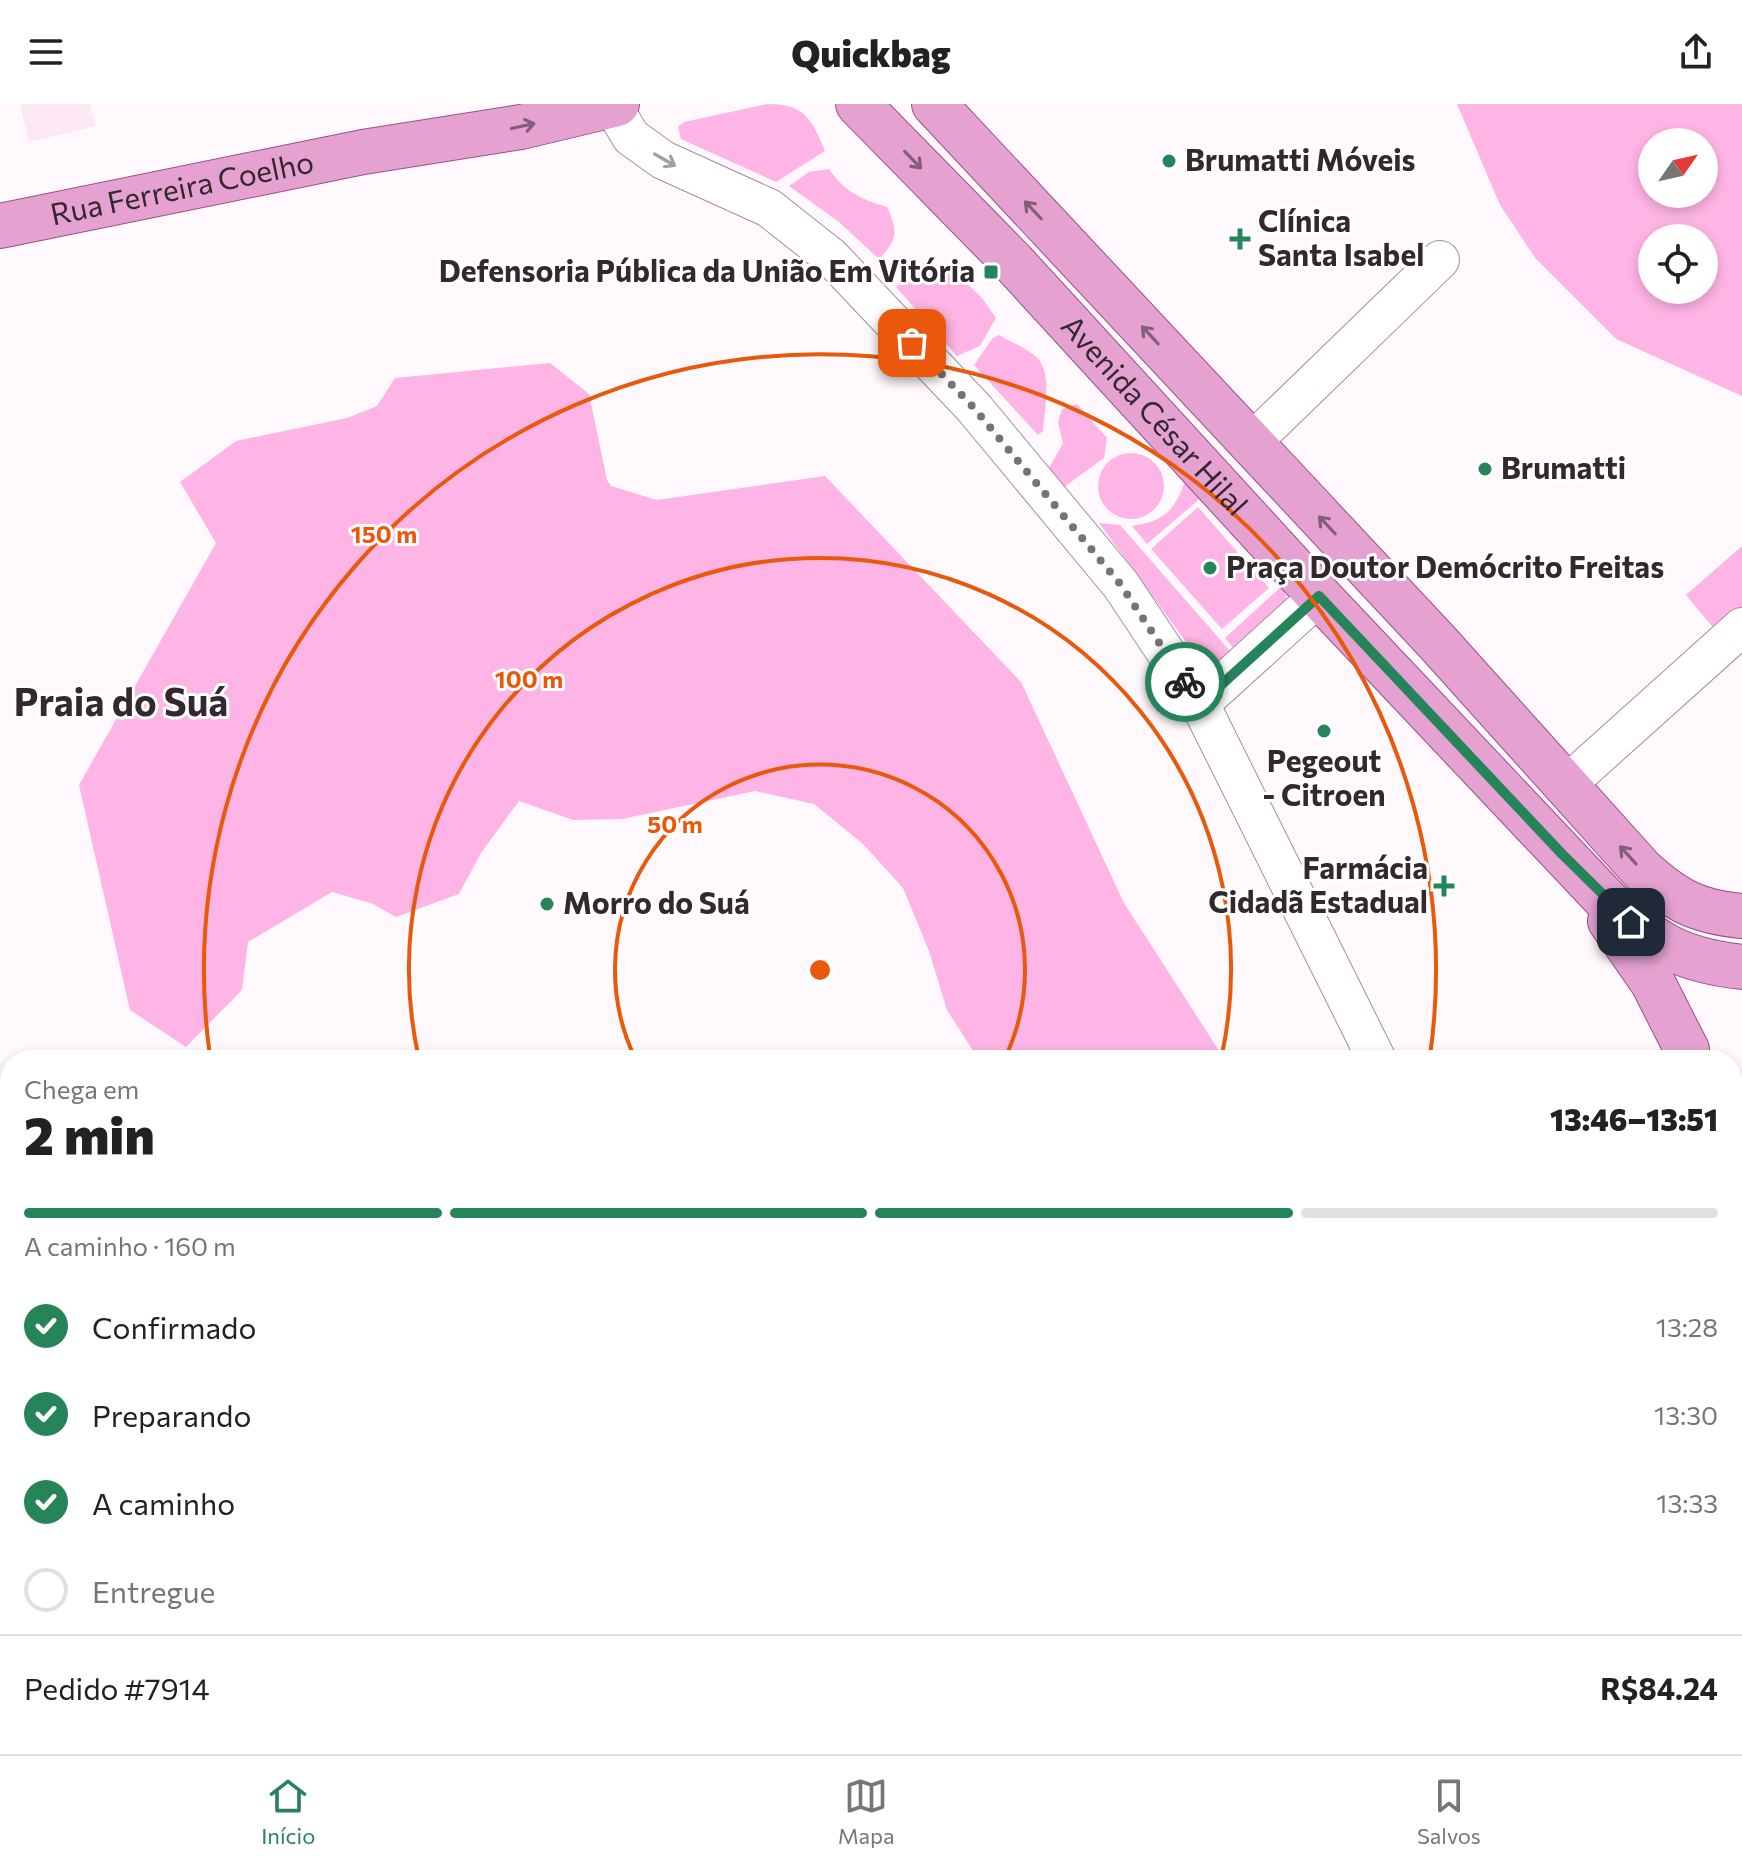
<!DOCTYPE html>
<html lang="pt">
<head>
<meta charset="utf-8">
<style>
  body { margin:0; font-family:Commissioner,sans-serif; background:#f2f2f2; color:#222; height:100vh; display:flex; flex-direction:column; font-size:30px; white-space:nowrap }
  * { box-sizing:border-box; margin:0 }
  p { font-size:26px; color:#767676 }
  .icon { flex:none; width:44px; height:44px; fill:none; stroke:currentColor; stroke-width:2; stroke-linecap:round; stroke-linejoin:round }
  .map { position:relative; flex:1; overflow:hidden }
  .panel { position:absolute; left:0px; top:946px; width:1742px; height:704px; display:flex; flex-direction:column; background:#fff; border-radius:32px 32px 0 0; box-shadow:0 4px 12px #0003 }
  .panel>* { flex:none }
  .needle { width:52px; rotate:56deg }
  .buttons { position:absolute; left:1638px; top:24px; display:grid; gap:16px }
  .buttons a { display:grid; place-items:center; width:80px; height:80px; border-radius:50%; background:#fff; box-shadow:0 4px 12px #0003; font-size:40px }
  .pin { position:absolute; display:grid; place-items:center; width:68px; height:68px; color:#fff; margin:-34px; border-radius:16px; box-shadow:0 4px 12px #0006 }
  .courier { position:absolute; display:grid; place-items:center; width:80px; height:80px; margin:-40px; border:6px solid #26845b; border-radius:50%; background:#fff; color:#222; box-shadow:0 2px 10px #0007 }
  .summary em { font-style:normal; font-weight:800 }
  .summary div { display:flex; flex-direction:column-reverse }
  .summary { display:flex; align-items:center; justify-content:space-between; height:136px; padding:0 24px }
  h1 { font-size:52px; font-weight:800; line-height:60px }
  .bar { display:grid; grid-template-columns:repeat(4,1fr); gap:12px 8px; align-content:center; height:96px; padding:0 24px }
  .bar i { height:10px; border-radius:6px; background:#e0e0e0 }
  .bar .current { background:#26845b }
  .bar p { grid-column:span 4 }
  .line { display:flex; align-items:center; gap:20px; padding:0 24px; border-top:2px solid #e0e0e0 }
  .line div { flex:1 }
  ol { padding:0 24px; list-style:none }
  li { display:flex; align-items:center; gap:24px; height:88px }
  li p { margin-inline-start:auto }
  li .icon { padding:8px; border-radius:50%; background:#26845b; color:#fff; stroke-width:4 }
  li:last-child { color:#767676 }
  li i { width:44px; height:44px; border:4px solid #e0e0e0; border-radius:50% }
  header { display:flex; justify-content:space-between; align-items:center; height:104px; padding:0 24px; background:#fff; font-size:36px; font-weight:800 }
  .menu { display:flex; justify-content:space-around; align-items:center; height:112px; border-top:2px solid #e0e0e0; background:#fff; font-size:22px; color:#767676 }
  .menu a { display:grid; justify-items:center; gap:4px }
  .menu .current { color:#26845b }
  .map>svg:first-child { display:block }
</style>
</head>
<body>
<header><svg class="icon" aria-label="menu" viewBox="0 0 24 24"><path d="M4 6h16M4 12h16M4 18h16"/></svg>Quickbag<svg class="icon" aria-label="share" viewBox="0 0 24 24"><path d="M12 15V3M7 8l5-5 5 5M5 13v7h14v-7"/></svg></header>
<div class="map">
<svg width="1742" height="1650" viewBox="0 0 1742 1650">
  <rect width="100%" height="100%" fill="#fff9fd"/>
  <path fill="#fce7f4" d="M 20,0 L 90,0 L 96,22 L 29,38 Z"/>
  <g fill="#feb4e4" fill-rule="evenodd">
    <path d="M 768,0 C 805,0 812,16 825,47 L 776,78 L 681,35 L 678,23 L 684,18 Z"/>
    <path d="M 1457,0 L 1742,0 L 1742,292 L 1616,235 L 1536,155 L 1500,101 ZM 1652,38 L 1704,38 L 1704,90 L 1652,90 ZM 1652,134 L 1704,134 L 1704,186 L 1652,186 Z"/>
    <path d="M 829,65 C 845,88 861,95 887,103 C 898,126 898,136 879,155 L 839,118 L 789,82 L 809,68 Z"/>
    <path d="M 923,159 L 950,163 L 982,194 L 996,214 L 980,242 L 957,252 L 896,183 Z"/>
    <path d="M 999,231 C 1011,238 1024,243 1034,251 C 1054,265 1044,306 1043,327 L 1038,331 L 974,261 L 993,234 Z"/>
    <path d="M 550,259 L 589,290 L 607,376 L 611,382 L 657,396 L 825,372 L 1021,578 L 1124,799 L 1225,956 L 979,956 L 947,906 L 929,847 L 903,784 L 863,740 L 814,700 L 755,687 L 622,715 L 573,716 L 519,697 L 481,749 L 459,790 L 396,813 L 373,800 L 332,788 L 248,838 L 242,886 L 186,943 L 130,906 L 79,681 L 216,439 L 180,378 L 236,337 L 347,314 L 377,302 L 395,274 Z"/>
    <path d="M 1077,300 L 1107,334 L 1104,354 L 1064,383 L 1049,364 L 1063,339 L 1058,318 L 1062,305 Z"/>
    <circle cx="1131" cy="382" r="33"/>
    <path d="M 1186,374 L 1202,393 L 1147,440 L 1132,422 C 1166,417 1175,406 1186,374 Z"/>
    <path d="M 1198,403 L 1269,484 L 1222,525 L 1151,445 Z"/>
    <path d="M 1099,419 L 1120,421 L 1230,547 L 1208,568 Z"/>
    <path d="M 1742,442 L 1742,503 L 1715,526 L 1686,491 Z"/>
    <path d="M 1282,482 L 1287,495 L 1233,544 L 1225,534 Z"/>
  </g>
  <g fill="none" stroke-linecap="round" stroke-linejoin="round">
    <defs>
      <g id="minor">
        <path d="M 612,1 L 631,33 L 663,56 L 769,104 L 831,153 L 974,304 L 1121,481 L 1200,600 L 1377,956"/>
        <path d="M 1251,339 L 1440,156"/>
        <path d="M 1200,600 L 1319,492"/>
        <path d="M 1566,681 L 1742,523"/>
        <path d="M 0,1028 L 10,1026"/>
      </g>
      <g id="major">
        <path id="s1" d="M 858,0 L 1012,157 L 1319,492 L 1609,799 C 1655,840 1680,856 1742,863"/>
        <path d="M 934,0 L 1438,539 L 1642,766 C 1675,796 1697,808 1742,812"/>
        <path id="s2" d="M 0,122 L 363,48 L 521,23 L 617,0"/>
        <path d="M 1610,817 L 1653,879 L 1687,946"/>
        <path d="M 0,1399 L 10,1407"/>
        <path d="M 1732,1417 L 1742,1417"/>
        <path d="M 343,1640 L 356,1650"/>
        <path d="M 389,1640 L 407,1650"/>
        <path d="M 1676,1650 L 1677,1640"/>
      </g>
    </defs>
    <use href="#minor" stroke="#a68d9d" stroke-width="40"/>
    <use href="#major" stroke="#9b4f84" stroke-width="46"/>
    <use href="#minor" stroke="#fff" stroke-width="38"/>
    <use href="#major" stroke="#e5a2d1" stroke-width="44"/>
  </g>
  <defs><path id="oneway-shaft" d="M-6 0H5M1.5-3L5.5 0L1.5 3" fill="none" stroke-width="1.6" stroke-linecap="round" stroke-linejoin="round" transform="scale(2)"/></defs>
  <g stroke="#835f77">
    <use href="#oneway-shaft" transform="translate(523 22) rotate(-12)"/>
    <use href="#oneway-shaft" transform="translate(913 56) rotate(46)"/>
    <use href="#oneway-shaft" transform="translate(1033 106) rotate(-133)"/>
    <use href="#oneway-shaft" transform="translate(1150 231) rotate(-133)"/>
    <use href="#oneway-shaft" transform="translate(1327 421) rotate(-133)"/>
    <use href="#oneway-shaft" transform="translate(1628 751) rotate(-132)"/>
  </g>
  <use stroke="#a39ea1" href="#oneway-shaft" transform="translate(665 56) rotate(30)"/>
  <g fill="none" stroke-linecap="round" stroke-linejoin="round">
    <path stroke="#7a7176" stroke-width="8" stroke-dasharray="0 14.4" d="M 912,239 L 974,304 L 1121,481 L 1185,578"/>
    <path stroke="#26845b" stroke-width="10" d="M 1185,578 L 1200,600 L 1319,492 L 1562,750 L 1631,818"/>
  </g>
  <g fill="none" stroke="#e8590c" stroke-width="4">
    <path d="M636 956A205 205 0 1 1 1004 956"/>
    <path d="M419 955A411 411 0 1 1 1221 955"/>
    <path d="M210 952A616 616 0 1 1 1430 952"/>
  </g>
  <g fill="#26845b" stroke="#fff" stroke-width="3">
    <circle cx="1169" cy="57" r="8"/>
    <path d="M1236 123h8v8h8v8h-8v8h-8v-8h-8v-8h8z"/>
    <rect x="983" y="160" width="16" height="16" rx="4"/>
    <circle cx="1485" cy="365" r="8"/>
    <circle cx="1210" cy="464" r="8"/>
    <circle cx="1324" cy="627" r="8"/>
    <path d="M1440 770h8v8h8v8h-8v8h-8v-8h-8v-8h8z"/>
    <circle cx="547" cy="800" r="8"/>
  </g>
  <g text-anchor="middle" stroke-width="6" stroke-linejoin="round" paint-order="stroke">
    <g font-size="30" font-weight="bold" fill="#32282e" stroke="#fff" text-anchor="start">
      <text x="1185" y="67">Brumatti Móveis</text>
      <text x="1258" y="128">Clínica<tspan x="1258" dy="34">Santa Isabel</tspan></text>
      <text x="975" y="178" text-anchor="end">Defensoria Pública da União Em Vitória</text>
      <text x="1501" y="375">Brumatti</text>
      <text x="1226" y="474">Praça Doutor Demócrito Freitas</text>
      <text x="1324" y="668" text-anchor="middle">Pegeout<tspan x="1324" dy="34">- Citroen</tspan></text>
      <text x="1428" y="775" text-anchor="end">Farmácia<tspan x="1428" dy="34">Cidadã Estadual</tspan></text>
      <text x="563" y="810">Morro do Suá</text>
    </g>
    <g font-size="30" fill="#32282e" stroke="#fff">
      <text dy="10" stroke="none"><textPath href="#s2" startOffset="186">Rua Ferreira Coelho</textPath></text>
      <text dy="10" stroke="none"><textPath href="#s1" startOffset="430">Avenida César Hilal</textPath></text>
    </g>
    <g font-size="38" font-weight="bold" fill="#32282e" stroke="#fff">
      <text x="121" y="612">Praia do Suá</text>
    </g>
  </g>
  <circle cx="820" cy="866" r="12" fill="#e8590c" stroke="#fff" stroke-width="4"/>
  <g font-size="24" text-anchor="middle" font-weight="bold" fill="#e8590c" stroke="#fff" stroke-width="6" stroke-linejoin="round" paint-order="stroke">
    <text x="384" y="439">150 m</text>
    <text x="529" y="584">100 m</text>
    <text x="675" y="729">50 m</text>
  </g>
</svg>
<div class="buttons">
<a><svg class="needle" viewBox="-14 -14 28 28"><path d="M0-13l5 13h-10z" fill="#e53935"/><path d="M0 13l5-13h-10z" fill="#767676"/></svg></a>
<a><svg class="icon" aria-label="locate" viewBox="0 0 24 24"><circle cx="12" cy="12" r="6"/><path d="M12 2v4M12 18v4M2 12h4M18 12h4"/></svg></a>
</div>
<div class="pin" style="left:912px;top:239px;background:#ea580c"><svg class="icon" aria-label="bag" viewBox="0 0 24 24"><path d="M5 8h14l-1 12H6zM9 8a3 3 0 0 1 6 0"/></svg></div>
<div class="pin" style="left:1631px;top:818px;background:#1f2937"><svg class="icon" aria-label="home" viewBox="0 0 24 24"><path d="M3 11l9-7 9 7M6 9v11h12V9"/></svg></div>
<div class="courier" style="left:1185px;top:578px"><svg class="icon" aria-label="bike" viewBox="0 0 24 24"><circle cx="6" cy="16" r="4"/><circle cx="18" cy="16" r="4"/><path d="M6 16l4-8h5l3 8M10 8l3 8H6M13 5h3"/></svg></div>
<section class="panel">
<div class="summary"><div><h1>2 min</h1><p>Chega em</p></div><em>13:46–13:51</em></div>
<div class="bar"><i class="current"></i><i class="current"></i><i class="current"></i><i></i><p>A caminho · 160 m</p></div>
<ol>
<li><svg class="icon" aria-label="check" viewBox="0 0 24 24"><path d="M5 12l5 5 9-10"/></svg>Confirmado<p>13:28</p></li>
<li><svg class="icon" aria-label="check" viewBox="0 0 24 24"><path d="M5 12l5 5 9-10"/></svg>Preparando<p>13:30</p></li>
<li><svg class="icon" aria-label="check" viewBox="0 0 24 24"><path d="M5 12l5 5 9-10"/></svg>A caminho<p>13:33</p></li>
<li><i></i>Entregue</li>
</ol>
<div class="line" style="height:104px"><div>Pedido #7914</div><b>R$84.24</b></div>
</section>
</div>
<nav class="menu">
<a class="current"><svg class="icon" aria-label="home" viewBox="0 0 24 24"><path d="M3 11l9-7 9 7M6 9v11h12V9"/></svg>Início</a>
<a><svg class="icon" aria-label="map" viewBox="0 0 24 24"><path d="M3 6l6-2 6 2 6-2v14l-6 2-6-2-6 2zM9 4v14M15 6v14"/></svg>Mapa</a>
<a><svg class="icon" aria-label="saved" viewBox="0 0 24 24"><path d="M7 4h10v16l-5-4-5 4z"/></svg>Salvos</a>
</nav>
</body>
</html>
